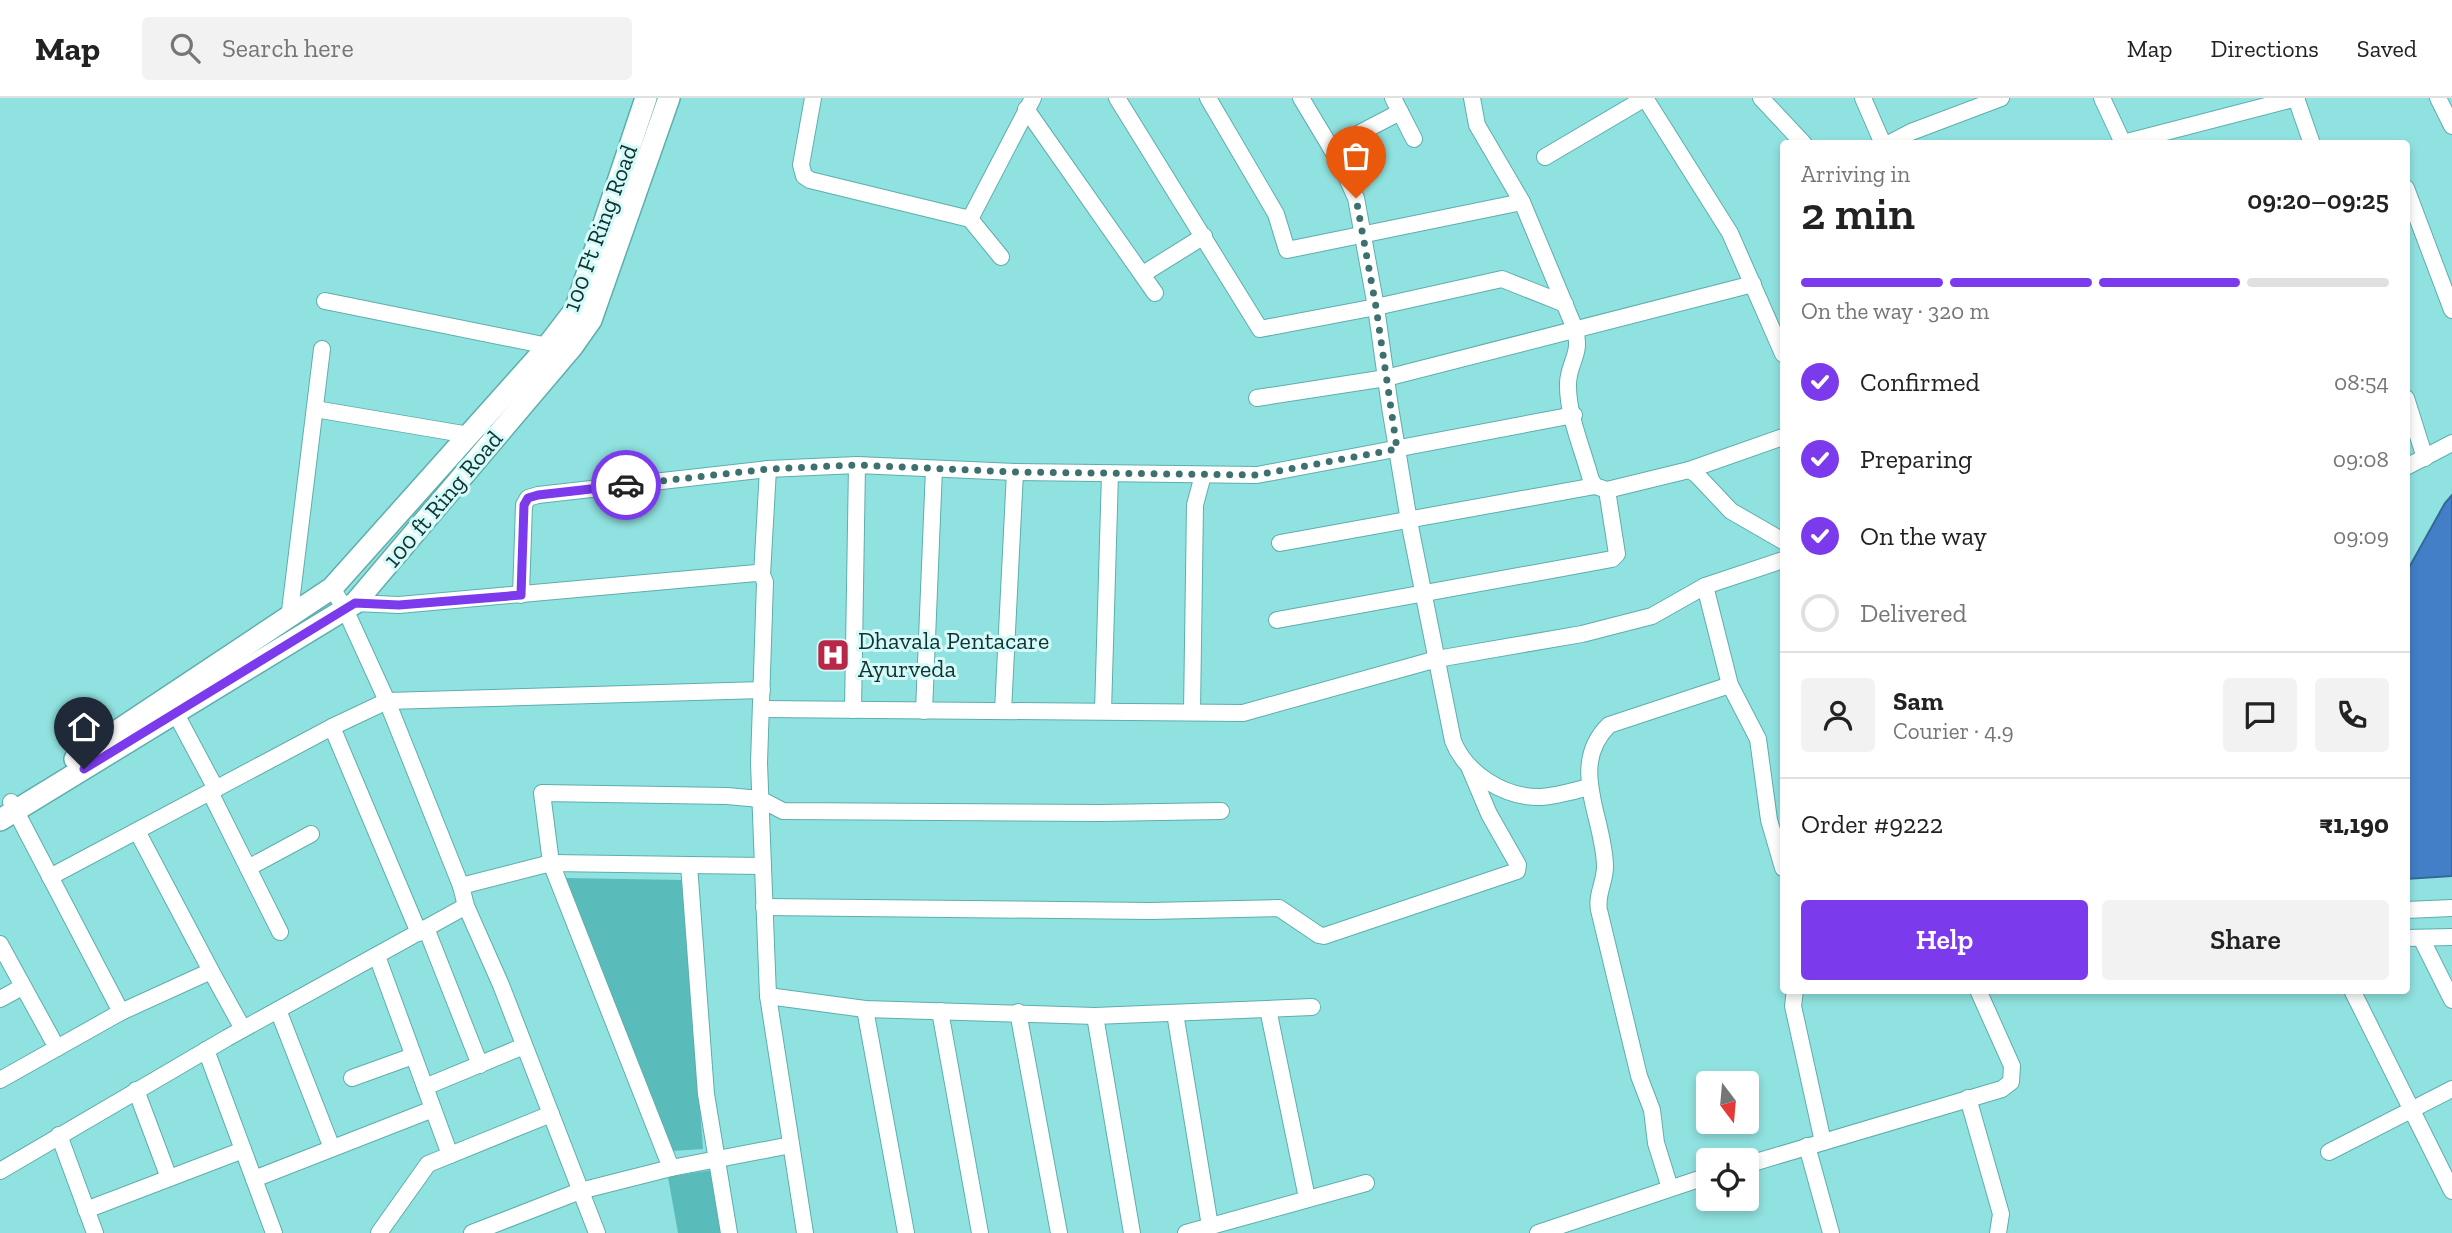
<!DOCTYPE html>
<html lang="en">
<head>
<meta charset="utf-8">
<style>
  body { margin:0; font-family:"Zilla Slab",serif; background:#f2f2f2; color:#222; height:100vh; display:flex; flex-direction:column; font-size:26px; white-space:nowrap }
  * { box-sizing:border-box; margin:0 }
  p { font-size:23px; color:#767676 }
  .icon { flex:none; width:38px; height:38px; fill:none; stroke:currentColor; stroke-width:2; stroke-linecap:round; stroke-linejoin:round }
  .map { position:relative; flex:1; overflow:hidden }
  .side { position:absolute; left:1780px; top:42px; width:630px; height:854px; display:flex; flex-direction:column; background:#fff; border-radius:7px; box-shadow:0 4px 10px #0003 }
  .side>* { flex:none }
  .needle { width:46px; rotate:164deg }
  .fabs { position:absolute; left:1696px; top:973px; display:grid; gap:14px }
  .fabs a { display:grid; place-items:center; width:63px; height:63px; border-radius:7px; background:#fff; box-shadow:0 4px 10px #0003; font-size:35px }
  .pin { position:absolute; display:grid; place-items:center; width:60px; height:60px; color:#fff; margin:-72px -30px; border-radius:50% 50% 50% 0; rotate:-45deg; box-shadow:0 0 7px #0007 }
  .pin .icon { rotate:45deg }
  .courier { position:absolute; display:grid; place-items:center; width:70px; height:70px; margin:-35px; border:5px solid #7c3aed; border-radius:50%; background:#fff; color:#222; box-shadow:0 2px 9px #0007 }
  .headline em { font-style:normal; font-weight:600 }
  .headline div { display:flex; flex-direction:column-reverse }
  .headline { display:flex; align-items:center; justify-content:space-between; height:119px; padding:0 21px }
  h1 { font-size:46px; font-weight:600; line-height:52px }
  .bar { display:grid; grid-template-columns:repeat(4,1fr); gap:10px 7px; align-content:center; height:84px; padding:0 21px }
  .bar i { height:9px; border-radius:5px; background:#e0e0e0 }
  .bar .selected { background:#7c3aed }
  .bar p { grid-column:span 4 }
  .line { display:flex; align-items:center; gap:18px; padding:0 21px; border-top:2px solid #e0e0e0 }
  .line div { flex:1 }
  .round { display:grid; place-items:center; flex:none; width:74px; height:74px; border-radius:7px; background:#f2f2f2 }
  ol { padding:0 21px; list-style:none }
  li { display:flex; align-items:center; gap:21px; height:77px }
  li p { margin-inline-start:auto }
  li .icon { padding:7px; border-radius:50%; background:#7c3aed; color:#fff; stroke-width:4 }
  li:last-child { color:#767676 }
  li i { width:38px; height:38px; border:4px solid #e0e0e0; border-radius:50% }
  .button { display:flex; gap:14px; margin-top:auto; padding:14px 21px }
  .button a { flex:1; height:80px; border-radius:7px; background:#7c3aed; color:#fff; font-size:28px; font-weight:600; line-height:80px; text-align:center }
  .button a+a { background:#f2f2f2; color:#222 }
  header { display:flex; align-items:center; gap:42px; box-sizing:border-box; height:98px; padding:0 35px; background:#fff; border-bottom:2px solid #e0e0e0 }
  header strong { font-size:33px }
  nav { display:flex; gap:38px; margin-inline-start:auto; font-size:24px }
  .search { width:490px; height:63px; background:#f2f2f2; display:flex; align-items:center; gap:18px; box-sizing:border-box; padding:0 24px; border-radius:7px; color:#767676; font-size:26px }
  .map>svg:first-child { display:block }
</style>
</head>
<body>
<header>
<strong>Map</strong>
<div class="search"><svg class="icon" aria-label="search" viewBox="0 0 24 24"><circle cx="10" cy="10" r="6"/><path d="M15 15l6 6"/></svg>Search here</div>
<nav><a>Map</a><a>Directions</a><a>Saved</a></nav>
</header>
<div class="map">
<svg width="2452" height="1135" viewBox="0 0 2452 1135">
  <rect width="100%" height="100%" fill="#90e2e0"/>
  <g fill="#59bcba">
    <path d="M 565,780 L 683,782 L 703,1051 L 672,1053 Z"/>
    <path d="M 712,1072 L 723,1135 L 678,1135 L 668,1079 Z"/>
  </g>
  <path fill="#437fc6" stroke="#34689a" stroke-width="2" d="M 2452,397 L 2452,778 L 2406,781 L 2406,475 L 2445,405 Z"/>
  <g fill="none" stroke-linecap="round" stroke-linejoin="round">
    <defs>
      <g id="minor">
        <path d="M 813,0 L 801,67 L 804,78 L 810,82 L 970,121 L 1001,159"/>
        <path d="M 1117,0 L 1260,231 L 1376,209 L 1502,181 L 1565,206"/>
        <path d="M 1208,0 L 1276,116 L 1287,152 L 1522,104"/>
        <path d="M 1301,0 L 1340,65 L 1356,100 L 1376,209 L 1390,309 L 1409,423 L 1453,643 C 1466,676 1505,700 1541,699 C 1557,698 1573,693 1589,689"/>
        <path d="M 1393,0 L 1414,41"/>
        <path d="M 1472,0 L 1477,27 L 1522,104 L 1575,231 C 1582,257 1569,263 1568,285 C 1567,316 1583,352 1591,382 L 1595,388 L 1607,392 L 1689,372 L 1696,376 L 1731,413 L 1783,443"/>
        <path d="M 1761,0 L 1804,46"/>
        <path d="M 1863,0 L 1883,46"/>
        <path d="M 2102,0 L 2123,45 L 2297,0"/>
        <path d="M 2296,0 L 2312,46"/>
        <path d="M 2438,0 L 2452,28"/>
        <path d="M 1026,11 L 1155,195"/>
        <path d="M 1888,46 L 1911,34 L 2001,0"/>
        <path d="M 1331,50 L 1400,14"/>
        <path d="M 1545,59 L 1645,0 L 1730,135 L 1783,256"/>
        <path d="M 2406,90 L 2452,212"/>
        <path d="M 970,121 L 1033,0"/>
        <path d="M 1143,176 L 1204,138"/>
        <path d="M 325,203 L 548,248"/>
        <path d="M 1257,300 L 1386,280 L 1753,186"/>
        <path d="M 2406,300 L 2425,360"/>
        <path d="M 315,311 L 469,337"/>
        <path d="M 2406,369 L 2452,345"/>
        <path d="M 1689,372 L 1783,339"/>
        <path d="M 1280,445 L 1595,388"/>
        <path d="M 762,477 L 768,371"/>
        <path d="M 1705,488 L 1730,587 L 1758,641 L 1769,722 L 1783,770"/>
        <path d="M 332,490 L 345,511 L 387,603 L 461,788 L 466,808 L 501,887 L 597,1135"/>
        <path d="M 521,497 L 524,407 L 528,400 L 538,397 L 768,371 L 857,367 L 1015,374 L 1257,377 L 1574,317"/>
        <path d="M 355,505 L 399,507 L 756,475 L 762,477 L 765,484 L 759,665 L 768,898 L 805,1135"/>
        <path d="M 289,521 L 322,251"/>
        <path d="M 1277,522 L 1612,461 L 1617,456 L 1607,392"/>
        <path d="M 762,611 L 1243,615 L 1437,561 L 1582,536 L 1652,518 L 1705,488 L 1783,462"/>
        <path d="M 853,612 L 857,367"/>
        <path d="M 924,613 L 934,371"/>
        <path d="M 1003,613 L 1015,374"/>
        <path d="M 1103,613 L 1110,376"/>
        <path d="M 1192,614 L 1195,407 L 1203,377"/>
        <path d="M 176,616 L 216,691"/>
        <path d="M 332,629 L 419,835"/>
        <path d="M 210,694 L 280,834"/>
        <path d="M 11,704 L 121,914 L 211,873 L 243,931"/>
        <path d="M 137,733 L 211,873"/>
        <path d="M 689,767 L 763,768"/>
        <path d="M 248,770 L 311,736"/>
        <path d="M 50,779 L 332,629 L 387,603 L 762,592"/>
        <path d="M 461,788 L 551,765 L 689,767 L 706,996 L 729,1135"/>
        <path d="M 764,809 L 1151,813 L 1279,810 L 1319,837 L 1324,838 L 1517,773 L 1518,767 L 1489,716 L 1470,671"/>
        <path d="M 2406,812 L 2452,810"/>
        <path d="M 426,830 L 480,967"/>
        <path d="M 2406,840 L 2452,839"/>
        <path d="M 2421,840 L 2452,902"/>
        <path d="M 0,846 L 57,950"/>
        <path d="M 377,858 L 450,1057"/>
        <path d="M 1795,892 L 1793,908 L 1823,1044"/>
        <path d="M 2352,892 L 2452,1093"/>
        <path d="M 768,898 L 865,911 L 1095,918 L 1312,909"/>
        <path d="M 0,901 L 22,889"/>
        <path d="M 865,911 L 906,1135"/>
        <path d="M 1268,911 L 1307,1100"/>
        <path d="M 278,912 L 332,1050"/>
        <path d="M 940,913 L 980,1135"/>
        <path d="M 1018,914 L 1059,1135"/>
        <path d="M 1175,915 L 1210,1128"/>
        <path d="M 1095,918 L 1132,1135"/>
        <path d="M 206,952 L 274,1135"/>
        <path d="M 352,980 L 413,958"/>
        <path d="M 0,982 L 121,914"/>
        <path d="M 425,989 L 524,948"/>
        <path d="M 136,992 L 169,1080"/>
        <path d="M 1968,1000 L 2001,1116 L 1998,1135"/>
        <path d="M 59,1037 L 95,1135"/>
        <path d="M 1807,1048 L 1831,1135"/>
        <path d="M 2329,1054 L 2452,991"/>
        <path d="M 1746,1067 L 2002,991 L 2011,984 L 2012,968 L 1978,892"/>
        <path d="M 671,1070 L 551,765 L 542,695 L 727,698 L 760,701 L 783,713 L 1101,715 L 1221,713"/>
        <path d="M 0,1073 L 227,940 L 466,808"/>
        <path d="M 254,1081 L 433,1011"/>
        <path d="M 1670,1090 L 1656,1045 L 1652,1012 L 1639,978 L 1599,812 C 1596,797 1605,784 1605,769 C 1605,721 1567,668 1609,627 L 1730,587"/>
        <path d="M 86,1112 L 243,1052"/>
        <path d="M 379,1135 L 428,1066 L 551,1016"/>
        <path d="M 472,1135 L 580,1093 L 671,1070 L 791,1047"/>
        <path d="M 1186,1135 L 1366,1085"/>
        <path d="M 1538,1135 L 1708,1078"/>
      </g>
      <g id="major">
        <path d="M 75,661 L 332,490 L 542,255 L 575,212 L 646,0"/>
        <path d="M 0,722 L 355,505 L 572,249 L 591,222 L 669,0"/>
      </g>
    </defs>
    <use href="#minor" stroke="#5daead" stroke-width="18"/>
    <use href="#major" stroke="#5daead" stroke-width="24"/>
    <use href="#minor" stroke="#fff" stroke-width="16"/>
    <use href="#major" stroke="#fff" stroke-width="21"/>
  </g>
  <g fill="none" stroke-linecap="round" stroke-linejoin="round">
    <path stroke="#3d706f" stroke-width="7" stroke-dasharray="0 12.6" d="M 626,387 L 768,371 L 857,367 L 1015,374 L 1257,377 L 1397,351 L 1376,209 L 1356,100"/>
    <path stroke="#7c3aed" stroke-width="9" d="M 84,671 L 355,505 L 399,507 L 521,497 L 524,407 L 528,400 L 538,397 L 626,387"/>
  </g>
  <defs>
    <symbol id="hospital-square" viewBox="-11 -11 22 22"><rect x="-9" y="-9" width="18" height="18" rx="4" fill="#b82748" stroke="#d4fbf9"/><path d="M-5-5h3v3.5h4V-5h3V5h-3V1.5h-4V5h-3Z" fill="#fff"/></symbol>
  </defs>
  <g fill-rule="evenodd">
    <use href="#hospital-square" x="814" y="538" width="38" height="38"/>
  </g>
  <g text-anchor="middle" stroke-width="6" stroke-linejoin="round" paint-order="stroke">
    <g font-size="24" fill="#103332" stroke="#d4fbf9">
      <text transform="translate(600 130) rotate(-70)" y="8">100 Ft Ring Road</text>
      <text transform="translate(443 401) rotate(-50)" y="8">100 ft Ring Road</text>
    </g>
    <g font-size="24" fill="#103332" stroke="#d4fbf9" text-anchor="start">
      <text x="858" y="551">Dhavala Pentacare<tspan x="858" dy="28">Ayurveda</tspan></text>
    </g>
  </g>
</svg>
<div class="fabs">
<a><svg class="needle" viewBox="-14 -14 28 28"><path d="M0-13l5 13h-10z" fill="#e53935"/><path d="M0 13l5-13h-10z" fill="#767676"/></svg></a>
<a><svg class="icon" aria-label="locate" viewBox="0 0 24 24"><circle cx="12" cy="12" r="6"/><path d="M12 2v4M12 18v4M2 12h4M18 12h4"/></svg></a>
</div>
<div class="pin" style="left:1356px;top:100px;background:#ea580c"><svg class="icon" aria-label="bag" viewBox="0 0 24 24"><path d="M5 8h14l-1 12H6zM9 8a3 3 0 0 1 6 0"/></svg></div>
<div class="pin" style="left:84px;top:671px;background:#1f2937"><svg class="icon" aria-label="home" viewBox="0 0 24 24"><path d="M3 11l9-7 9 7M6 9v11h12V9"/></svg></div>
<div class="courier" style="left:626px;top:387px"><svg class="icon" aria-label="car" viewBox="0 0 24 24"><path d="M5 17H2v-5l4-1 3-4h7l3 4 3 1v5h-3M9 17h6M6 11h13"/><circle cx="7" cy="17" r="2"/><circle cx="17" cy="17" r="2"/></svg></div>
<section class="side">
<div class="headline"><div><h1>2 min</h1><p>Arriving in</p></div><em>09:20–09:25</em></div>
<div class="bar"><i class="selected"></i><i class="selected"></i><i class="selected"></i><i></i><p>On the way · 320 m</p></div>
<ol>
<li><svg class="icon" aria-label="check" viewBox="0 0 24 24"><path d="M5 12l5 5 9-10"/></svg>Confirmed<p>08:54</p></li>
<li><svg class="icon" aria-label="check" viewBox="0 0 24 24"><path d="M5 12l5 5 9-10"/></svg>Preparing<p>09:08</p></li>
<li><svg class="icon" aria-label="check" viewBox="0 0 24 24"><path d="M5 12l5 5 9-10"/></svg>On the way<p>09:09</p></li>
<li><i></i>Delivered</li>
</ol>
<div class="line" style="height:126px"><a class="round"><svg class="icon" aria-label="person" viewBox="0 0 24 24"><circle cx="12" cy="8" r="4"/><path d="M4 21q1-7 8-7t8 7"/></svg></a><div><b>Sam</b><p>Courier · 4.9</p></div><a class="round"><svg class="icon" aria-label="chat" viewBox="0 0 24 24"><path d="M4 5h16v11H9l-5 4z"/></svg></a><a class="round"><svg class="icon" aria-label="phone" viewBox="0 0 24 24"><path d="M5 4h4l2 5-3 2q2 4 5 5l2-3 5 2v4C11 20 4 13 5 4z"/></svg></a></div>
<div class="line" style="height:91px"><div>Order #9222</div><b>₹1,190</b></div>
<div class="button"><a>Help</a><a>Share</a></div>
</section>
</div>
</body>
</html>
